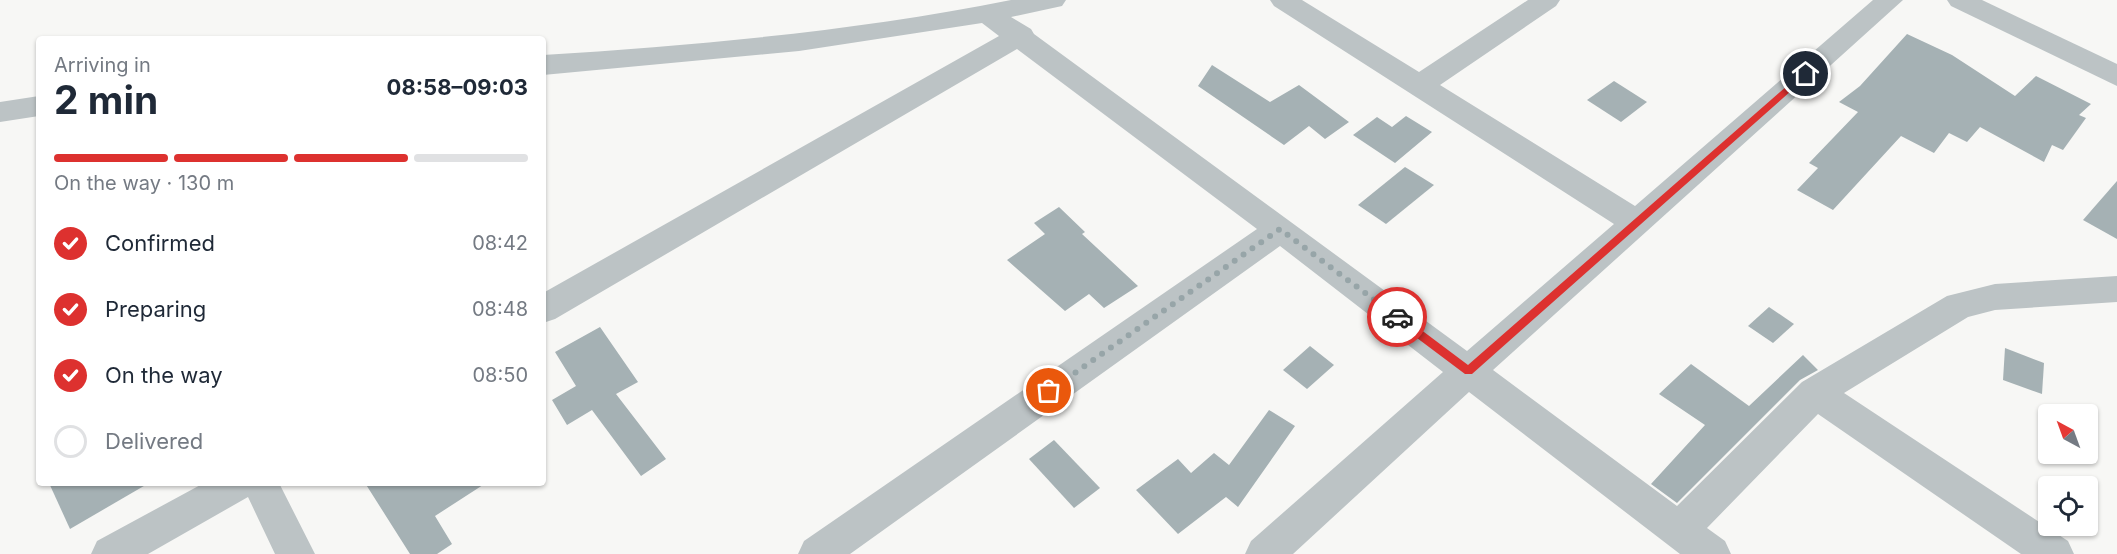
<!DOCTYPE html>
<html lang="en">
<head>
<meta charset="utf-8">
<style>
  body { margin:0; font-family:Inter,sans-serif; background:#f6f6f7; color:#1f2937; height:100vh; display:flex; flex-direction:column; font-size:22px; white-space:nowrap }
  * { box-sizing:border-box; margin:0 }
  p { font-size:20px; color:#747a83 }
  .icon { flex:none; width:33px; height:33px; fill:none; stroke:currentColor; stroke-width:2; stroke-linecap:round; stroke-linejoin:round }
  .map { position:relative; flex:1; overflow:hidden }
  .side { position:absolute; left:36px; top:36px; width:510px; height:450px; display:flex; flex-direction:column; background:#fff; border-radius:6px; box-shadow:0 2px 4px #0004 }
  .side>* { flex:none }
  .needle { width:39px; rotate:319deg }
  .tools { position:absolute; left:2038px; top:404px; display:grid; gap:12px }
  .tools a { display:grid; place-items:center; width:60px; height:60px; border-radius:6px; background:#fff; box-shadow:0 2px 4px #0004; font-size:30px }
  .pin { position:absolute; display:grid; place-items:center; width:51px; height:51px; color:#fff; margin:-26px; border:3px solid #fff; border-radius:50%; box-shadow:0 2px 6px #0007 }
  .courier { position:absolute; display:grid; place-items:center; width:60px; height:60px; margin:-30px; border:4px solid #dd312f; border-radius:50%; background:#fff; color:#222; box-shadow:0 2px 8px #0007 }
  .overview em { font-style:normal; font-weight:700 }
  .overview div { display:flex; flex-direction:column-reverse }
  .overview { display:flex; align-items:center; justify-content:space-between; height:102px; padding:0 18px }
  h1 { font-size:39px; font-weight:700; line-height:45px }
  .bar { display:grid; grid-template-columns:repeat(4,1fr); gap:9px 6px; align-content:center; height:72px; padding:0 18px }
  .bar i { height:8px; border-radius:4px; background:#e0e1e3 }
  .bar .active { background:#dd312f }
  .bar p { grid-column:span 4 }
  ol { padding:0 18px; list-style:none }
  li { display:flex; align-items:center; gap:18px; height:66px }
  li p { margin-inline-start:auto }
  li .icon { padding:6px; border-radius:50%; background:#dd312f; color:#fff; stroke-width:4 }
  li:last-child { color:#747a83 }
  li i { width:33px; height:33px; border:3px solid #e0e1e3; border-radius:50% }
  .map>svg:first-child { display:block }
</style>
</head>
<body>
<div class="map">
<svg width="2117" height="554" viewBox="0 0 2117 554">
  <rect width="100%" height="100%" fill="#f7f7f5"/>
  <g fill="#a5b1b4">
    <path d="M 1907,34 L 1952,55 L 2015,96 L 2036,76 L 2091,104 L 2079,115 L 2086,118 L 2063,150 L 2052,145 L 2044,162 L 1980,127 L 1967,142 L 1949,133 L 1934,153 L 1901,136 L 1833,210 L 1797,190 L 1818,168 L 1809,163 L 1858,112 L 1839,102 L 1860,86 Z"/>
    <path d="M 1212,65 L 1270,102 L 1299,85 L 1349,122 L 1325,139 L 1309,126 L 1284,145 L 1198,86 Z"/>
    <path d="M 1614,81 L 1647,102 L 1621,122 L 1587,100 Z"/>
    <path d="M 1406,116 L 1432,132 L 1395,163 L 1353,135 L 1377,117 L 1392,127 Z"/>
    <path d="M 1405,167 L 1434,185 L 1386,224 L 1358,205 Z"/>
    <path d="M 2117,181 L 2117,239 L 2083,220 Z"/>
    <path d="M 1059,207 L 1085,232 L 1082,234 L 1138,286 L 1104,308 L 1089,294 L 1065,311 L 1007,260 L 1045,234 L 1034,223 Z"/>
    <path d="M 1769,307 L 1794,324 L 1773,343 L 1748,326 Z"/>
    <path d="M 600,327 L 638,382 L 616,394 L 666,459 L 641,476 L 592,410 L 567,425 L 552,400 L 576,386 L 555,352 Z"/>
    <path d="M 1310,346 L 1334,365 L 1307,389 L 1283,370 Z"/>
    <path d="M 2005,348 L 2044,363 L 2042,394 L 2003,380 Z"/>
    <path d="M 1803,355 L 1818,370 L 1800,380 L 1677,503 L 1651,484 L 1705,425 L 1659,394 L 1691,364 L 1749,406 Z"/>
    <path d="M 1269,410 L 1295,426 L 1238,507 L 1226,497 L 1178,534 L 1136,490 L 1178,459 L 1191,473 L 1214,453 L 1229,465 Z"/>
    <path d="M 1054,440 L 1100,488 L 1074,508 L 1029,459 Z"/>
    <path d="M 49,483 L 149,483 L 70,529 Z"/>
    <path d="M 365,483 L 486,483 L 435,516 L 452,544 L 437,554 L 410,554 Z"/>
  </g>
  <g fill="none" stroke-linecap="round" stroke-linejoin="round">
    <g fill="#bcc3c5" fill-rule="evenodd">
      <path d="M 1011,0 L 1066,0 L 1062,6 L 1011,17 L 1031,29 L 1034,34 L 1467,351 L 1614,224 L 1274,6 L 1270,0 L 1302,0 L 1419,72 L 1528,0 L 1560,0 L 1556,6 L 1440,85 L 1635,206 L 1873,0 L 1903,0 L 1493,370 L 1677,506 L 1802,382 L 1947,296 L 1995,284 L 2117,276 L 2117,302 L 1995,310 L 1968,317 L 1844,393 L 2068,541 L 2074,554 L 2021,554 L 1818,414 L 1707,528 L 1725,541 L 1731,554 L 1680,554 L 1469,392 L 1293,554 L 1245,554 L 1251,541 L 1443,372 L 1280,246 L 850,554 L 798,554 L 804,541 L 1257,229 L 1017,49 L 555,319 L 543,323 L 543,293 L 999,36 L 982,23 L 799,51 L 543,75 L 543,55 C 700,45 857,31 1011,0 Z"/>
      <path d="M 1947,0 L 1982,0 L 2117,64 L 2117,86 L 1951,6 Z"/>
      <path d="M 39,96 L 39,116 L 0,122 L 0,102 Z"/>
      <path d="M 204,483 L 279,483 L 315,554 L 275,554 L 248,497 L 148,554 L 91,554 L 97,541 Z"/>
    </g>
  </g>
  <path fill="#dd312f" d="M 1803,72 L 1810,74 L 1472,374 L 1465,374 L 1393,320 L 1393,314 L 1400,314 L 1468,365 Z"/>
  <g fill="none" stroke-linecap="round" stroke-linejoin="round">
    <path stroke="#97a5a8" stroke-width="6" stroke-dasharray="0 10.8" d="M 1049,391 L 1280,229 L 1397,317"/>
  </g>
</svg>
<div class="tools">
<a><svg class="needle" viewBox="-14 -14 28 28"><path d="M0-13l5 13h-10z" fill="#e53935"/><path d="M0 13l5-13h-10z" fill="#747a83"/></svg></a>
<a><svg class="icon" aria-label="locate" viewBox="0 0 24 24"><circle cx="12" cy="12" r="6"/><path d="M12 2v4M12 18v4M2 12h4M18 12h4"/></svg></a>
</div>
<div class="pin" style="left:1049px;top:391px;background:#ea580c"><svg class="icon" aria-label="bag" viewBox="0 0 24 24"><path d="M5 8h14l-1 12H6zM9 8a3 3 0 0 1 6 0"/></svg></div>
<div class="pin" style="left:1806px;top:74px;background:#1f2937"><svg class="icon" aria-label="home" viewBox="0 0 24 24"><path d="M3 11l9-7 9 7M6 9v11h12V9"/></svg></div>
<div class="courier" style="left:1397px;top:317px"><svg class="icon" aria-label="car" viewBox="0 0 24 24"><path d="M5 17H2v-5l4-1 3-4h7l3 4 3 1v5h-3M9 17h6M6 11h13"/><circle cx="7" cy="17" r="2"/><circle cx="17" cy="17" r="2"/></svg></div>
<section class="side">
<div class="overview"><div><h1>2 min</h1><p>Arriving in</p></div><em>08:58–09:03</em></div>
<div class="bar"><i class="active"></i><i class="active"></i><i class="active"></i><i></i><p>On the way · 130 m</p></div>
<ol>
<li><svg class="icon" aria-label="check" viewBox="0 0 24 24"><path d="M5 12l5 5 9-10"/></svg>Confirmed<p>08:42</p></li>
<li><svg class="icon" aria-label="check" viewBox="0 0 24 24"><path d="M5 12l5 5 9-10"/></svg>Preparing<p>08:48</p></li>
<li><svg class="icon" aria-label="check" viewBox="0 0 24 24"><path d="M5 12l5 5 9-10"/></svg>On the way<p>08:50</p></li>
<li><i></i>Delivered</li>
</ol>
</section>
</div>
</body>
</html>
